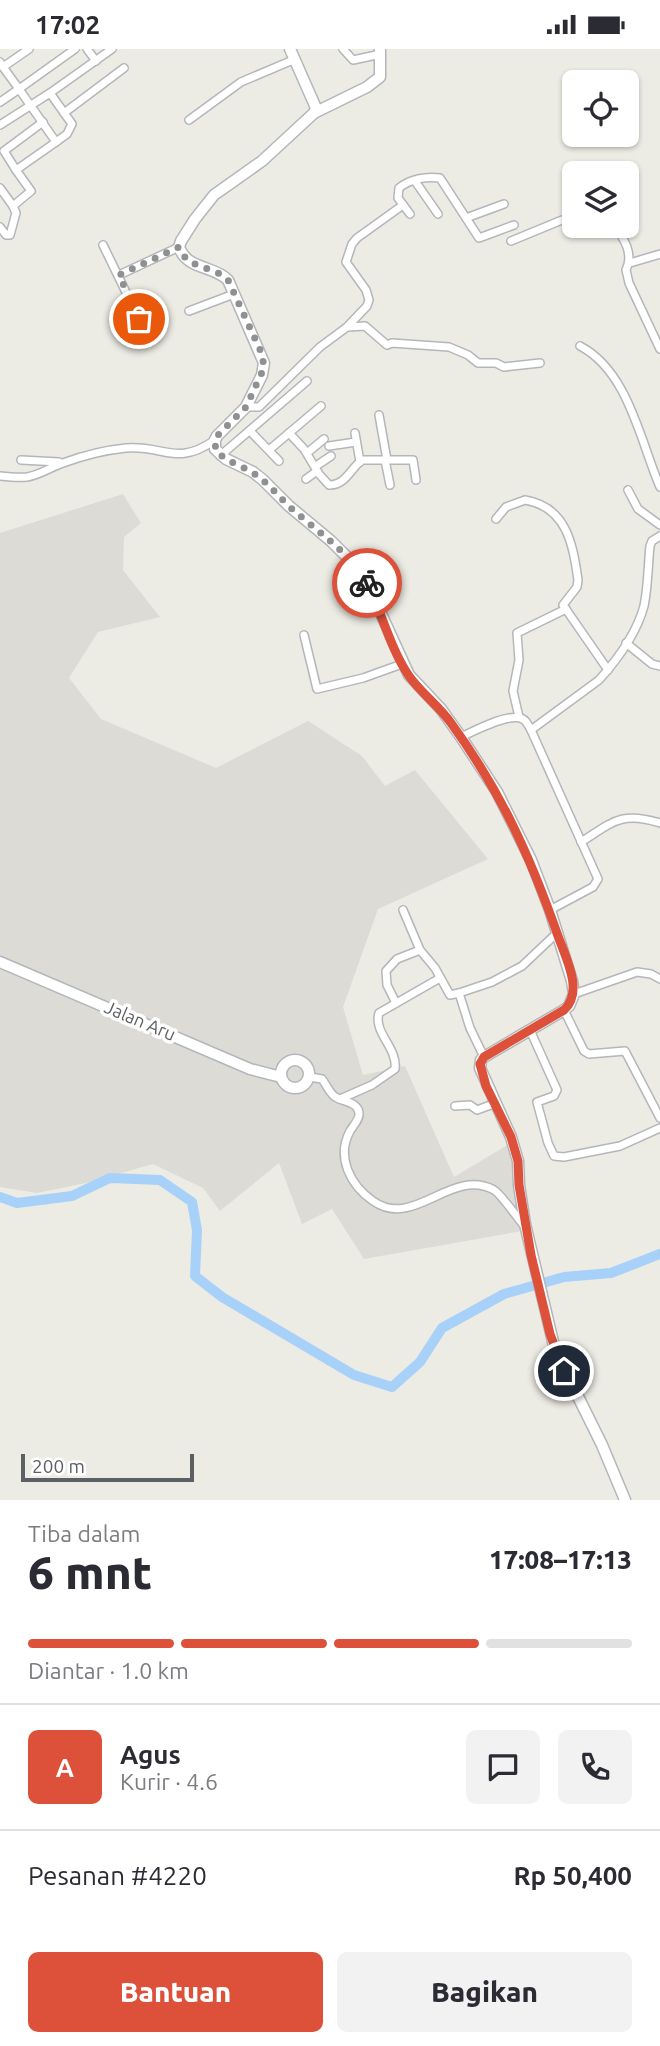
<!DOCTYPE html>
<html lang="id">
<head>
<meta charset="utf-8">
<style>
  body { margin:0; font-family:Ubuntu,sans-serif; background:#f2f2f3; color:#2b2b33; height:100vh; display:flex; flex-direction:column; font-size:26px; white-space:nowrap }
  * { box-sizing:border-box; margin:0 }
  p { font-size:23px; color:#7c7c81 }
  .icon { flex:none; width:38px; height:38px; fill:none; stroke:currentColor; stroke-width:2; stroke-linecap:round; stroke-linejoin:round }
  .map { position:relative; height:1451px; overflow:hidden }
  .side { display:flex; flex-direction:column; background:#fff; flex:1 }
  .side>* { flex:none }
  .buttons { position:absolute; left:562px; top:21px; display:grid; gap:14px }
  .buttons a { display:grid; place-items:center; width:77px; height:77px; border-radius:10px; background:#fff; box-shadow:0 2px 5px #0004; font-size:35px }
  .scale { position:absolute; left:21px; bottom:18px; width:173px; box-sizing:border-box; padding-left:7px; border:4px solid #5c5f63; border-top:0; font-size:19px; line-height:24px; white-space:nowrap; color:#5c5f63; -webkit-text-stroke:5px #fff; paint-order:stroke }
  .pin { position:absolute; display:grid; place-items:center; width:60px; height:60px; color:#fff; margin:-30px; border:4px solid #fff; border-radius:50%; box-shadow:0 2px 7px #0007 }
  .courier { position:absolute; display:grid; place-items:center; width:70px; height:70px; margin:-35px; border:5px solid #dd513a; border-radius:50%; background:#fff; color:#222; box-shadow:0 2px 9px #0007 }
  .headline em { font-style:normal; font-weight:800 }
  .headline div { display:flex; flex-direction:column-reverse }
  .headline { display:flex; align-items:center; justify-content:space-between; height:119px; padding:0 28px }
  h1 { font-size:46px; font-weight:800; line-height:52px }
  .bar { display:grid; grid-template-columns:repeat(4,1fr); gap:10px 7px; align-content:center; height:84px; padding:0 28px }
  .bar i { height:9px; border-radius:5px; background:#e1e1e2 }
  .bar .active { background:#dd513a }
  .bar p { grid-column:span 4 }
  .line { display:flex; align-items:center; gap:18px; padding:0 28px; border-top:2px solid #e1e1e2 }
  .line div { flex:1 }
  .round { display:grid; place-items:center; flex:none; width:74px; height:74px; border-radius:10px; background:#f2f2f3 }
  .button { display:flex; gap:14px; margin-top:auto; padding:14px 28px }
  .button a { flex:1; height:80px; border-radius:10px; background:#dd513a; color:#fff; font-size:28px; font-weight:800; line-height:80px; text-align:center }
  .button a+a { background:#f2f2f3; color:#2b2b33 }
  .status { display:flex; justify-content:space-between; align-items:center; height:49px; padding:0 35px; background:#fff; direction:ltr }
  .status svg { height:19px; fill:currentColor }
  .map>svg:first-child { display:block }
</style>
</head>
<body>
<div class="status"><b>17:02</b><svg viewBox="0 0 49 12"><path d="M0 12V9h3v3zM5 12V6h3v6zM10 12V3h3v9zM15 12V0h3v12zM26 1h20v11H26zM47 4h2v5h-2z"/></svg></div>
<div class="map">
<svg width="660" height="1451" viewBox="0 0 660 1451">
  <rect width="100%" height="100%" fill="#edece4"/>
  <path fill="#dcdbd6" d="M 123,445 L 141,474 L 124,488 L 123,521 L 160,568 L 98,583 L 69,629 L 101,670 L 216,719 L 308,672 L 362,707 L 385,737 L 415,721 L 488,810 L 378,860 L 343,958 L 363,1026 L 405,1017 L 454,1128 L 509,1095 L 522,1182 L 364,1210 L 332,1160 L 302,1175 L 279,1114 L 220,1162 L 203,1139 L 153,1115 L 86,1134 L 37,1144 L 0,1138 L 0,484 Z"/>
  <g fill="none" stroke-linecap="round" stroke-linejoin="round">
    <path stroke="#a8d1f9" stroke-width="10" d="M 0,1148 L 17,1154 L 72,1147 L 110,1129 L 160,1131 L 192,1153 L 197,1181 L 195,1227 L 222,1248 L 354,1326 L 392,1338 L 420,1313 L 442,1279 L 504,1245 L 564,1228 L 611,1224 L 660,1205"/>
    <defs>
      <g id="street">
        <path d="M 87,0 L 96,12"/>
        <path d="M 343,0 L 353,11 L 381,5"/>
        <path d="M 0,13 L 3,18 L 29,0"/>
        <path d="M 3,18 L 19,40 L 75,0"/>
        <path d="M 50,44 L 112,0"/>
        <path d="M 0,53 L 19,40 L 56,93 L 67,85 L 72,75 L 50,44 L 0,76"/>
        <path d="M 64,64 L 124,19"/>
        <path d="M 189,71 L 241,33 L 293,11"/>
        <path d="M 16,121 L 4,102 L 43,73"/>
        <path d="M 415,132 L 438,165"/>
        <path d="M 0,139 L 13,157"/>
        <path d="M 410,165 L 398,149 L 399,139 C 410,130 426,127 440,129 L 479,189 L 514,176"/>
        <path d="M 466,169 L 504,155"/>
        <path d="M 615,177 C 624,190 634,205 626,221 L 629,234 L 660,300"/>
        <path d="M 0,178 L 6,186 L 10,186 L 16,164 L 13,157 L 31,142 L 16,121 L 56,93"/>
        <path d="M 511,192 L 562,171 L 574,170"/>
        <path d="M 103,196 L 139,270"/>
        <path d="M 630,214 L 660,205"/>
        <path d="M 119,226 L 179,198"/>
        <path d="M 189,262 L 234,245"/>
        <path d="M 348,278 L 365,277 L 387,296 L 392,294 L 449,298 L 468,306 L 478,314 L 496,314 L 504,318 L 540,314"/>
        <path d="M 580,297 C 628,322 640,391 660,438"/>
        <path d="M 246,358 L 259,358 L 320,298 L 347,278 L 367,257 L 369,251 L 366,241 L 346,213 L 352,195 L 357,189 L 403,156"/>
        <path d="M 379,366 L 387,411"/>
        <path d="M 250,382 L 279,412"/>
        <path d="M 289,384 L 304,400 L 319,425 L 329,436 C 345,437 351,419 362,411 L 413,411 L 416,431"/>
        <path d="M 355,384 L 360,413"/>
        <path d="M 329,397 L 356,393"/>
        <path d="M 269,401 L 321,357"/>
        <path d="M 307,404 L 324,390"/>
        <path d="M 220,407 L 307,332"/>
        <path d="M 21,411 L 59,413"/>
        <path d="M 385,411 L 390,436"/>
        <path d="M 316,417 L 331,407"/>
        <path d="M 0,427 C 9,428 18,429 27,428 C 40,426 51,418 63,414 C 82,407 106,401 126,399 C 165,396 176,418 215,391"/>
        <path d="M 306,430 L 317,422"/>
        <path d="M 628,441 L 638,460 L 660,476"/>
        <path d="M 496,470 L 506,458 L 525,451 C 567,458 573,496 578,531 L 577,538 L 563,556 L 608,621"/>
        <path d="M 304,586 L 317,640 L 363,629 L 402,615"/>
        <path d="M 626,594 L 652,615 L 660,617"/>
        <path d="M 519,668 L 513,642 L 519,611 L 517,584 L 566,560"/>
        <path d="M 531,681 L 598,830 L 593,838 L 550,861"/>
        <path d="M 461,688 C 474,682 506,665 520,669 C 526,670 528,676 531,681 L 599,631 C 617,611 637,583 644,557 C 648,538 648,517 650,497 L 652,492 L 660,487"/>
        <path d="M 581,793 C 613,773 621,762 660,774"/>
        <path d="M 403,861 L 420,901 L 435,919 L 450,946 L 459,944 L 470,979 L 484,1008"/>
        <path d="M 459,944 L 492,933 L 522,917 L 557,884"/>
        <path d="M 574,945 L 637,923 L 651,925 L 660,930"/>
        <path d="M 396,954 L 387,936 L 386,922 L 397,910 L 420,901"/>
        <path d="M 564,961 L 584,1002 L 589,1005 L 625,1002 L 660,1069"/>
        <path d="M 530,981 L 557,1041 L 554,1047 L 537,1053 L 548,1094 L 554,1107 L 564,1108 L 620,1097 L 660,1079"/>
        <path d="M 310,1028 L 322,1030 C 326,1035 329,1043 334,1047 C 341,1053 358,1052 359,1064 C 360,1070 353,1077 350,1082 C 336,1108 350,1136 373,1152 C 414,1181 451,1118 494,1141 C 501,1145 519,1171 525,1178"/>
        <path d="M 340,1050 L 372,1036 L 395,1020 C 398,999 373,984 379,964 L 440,929"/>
        <path d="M 455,1057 L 470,1056 L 477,1061 L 496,1054"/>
      </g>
      <g id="secondary">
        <path d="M 290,0 L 316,59 L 314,64 L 262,112 L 214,146 L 195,170 L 181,192 L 179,198 C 187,221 213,216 228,231 L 264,314 L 262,326 L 246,358 L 217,387 L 215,391 L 215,400 L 226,410 L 253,423 L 263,431 L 289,457 L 331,492 L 352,513 L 367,534 L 409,626 L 441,660 L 461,688 L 497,743 L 531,811 L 550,861 L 572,932 L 574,945 L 569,957 L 564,961 L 484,1008 L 481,1011 L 480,1019 L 511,1088 L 518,1112 L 519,1136 L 525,1175 L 555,1301 L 602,1396 L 625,1451"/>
        <path d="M 314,64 L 367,38 L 380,28 L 380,0"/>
        <path d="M 0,913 L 250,1020 L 281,1028"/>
        <circle cx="295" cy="1025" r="14"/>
      </g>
    </defs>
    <use href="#street" stroke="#b4b6ba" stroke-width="10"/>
    <use href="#secondary" stroke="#b3b6ba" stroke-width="13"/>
    <use href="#street" stroke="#fff" stroke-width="7"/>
    <use href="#secondary" stroke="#fff" stroke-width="10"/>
  </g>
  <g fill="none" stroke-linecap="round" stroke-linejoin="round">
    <path stroke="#8f9090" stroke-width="7" stroke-dasharray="0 12.6" d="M 139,270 L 119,226 L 179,198 C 187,221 213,216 228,231 L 262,305 L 264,319 L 246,358 L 217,387 L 215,400 C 226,414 243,416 256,426 C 269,435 279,448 291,459 C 318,483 349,503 367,534"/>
    <path stroke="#dd513a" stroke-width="9" d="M 367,534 C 382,564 390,599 409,627 C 421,644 439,657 451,674 C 501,743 530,807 558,887 C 566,909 584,943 564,961 L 484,1008 L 480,1015 L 486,1037 L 511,1088 L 518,1112 L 519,1136 L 531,1206 L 550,1285 L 564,1322"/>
  </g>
  <g text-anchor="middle" stroke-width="7" stroke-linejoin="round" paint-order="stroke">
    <g font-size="18" fill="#5c5f63" stroke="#fff">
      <text transform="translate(140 972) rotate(23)" y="6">Jalan Aru</text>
    </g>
  </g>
</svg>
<div class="buttons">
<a><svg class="icon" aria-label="locate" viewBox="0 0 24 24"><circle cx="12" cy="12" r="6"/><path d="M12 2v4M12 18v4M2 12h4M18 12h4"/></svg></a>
<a><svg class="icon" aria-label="layers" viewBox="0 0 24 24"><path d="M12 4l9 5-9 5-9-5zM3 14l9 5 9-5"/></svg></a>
</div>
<div class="scale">200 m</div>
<div class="pin" style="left:139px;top:270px;background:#ea580c"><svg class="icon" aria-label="bag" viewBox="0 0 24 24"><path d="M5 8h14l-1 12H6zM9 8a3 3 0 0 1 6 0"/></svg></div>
<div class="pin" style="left:564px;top:1322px;background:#1f2937"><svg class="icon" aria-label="home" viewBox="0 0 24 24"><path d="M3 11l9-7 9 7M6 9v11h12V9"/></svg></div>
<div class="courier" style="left:367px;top:534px"><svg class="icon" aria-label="bike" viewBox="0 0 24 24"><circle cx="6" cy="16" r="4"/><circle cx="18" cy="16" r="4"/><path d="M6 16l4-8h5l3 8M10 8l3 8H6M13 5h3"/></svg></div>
</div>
<section class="side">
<div class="headline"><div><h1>6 mnt</h1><p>Tiba dalam</p></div><em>17:08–17:13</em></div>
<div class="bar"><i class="active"></i><i class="active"></i><i class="active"></i><i></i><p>Diantar · 1.0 km</p></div>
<div class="line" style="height:126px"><b class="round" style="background:#dd513a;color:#fff">A</b><div><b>Agus</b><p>Kurir · 4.6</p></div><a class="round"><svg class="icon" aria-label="chat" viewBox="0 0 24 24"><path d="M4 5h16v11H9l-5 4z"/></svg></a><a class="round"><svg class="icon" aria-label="phone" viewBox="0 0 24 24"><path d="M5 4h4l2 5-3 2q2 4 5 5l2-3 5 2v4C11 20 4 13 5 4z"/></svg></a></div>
<div class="line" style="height:91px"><div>Pesanan #4220</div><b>Rp 50,400</b></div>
<div class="button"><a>Bantuan</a><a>Bagikan</a></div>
</section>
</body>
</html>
